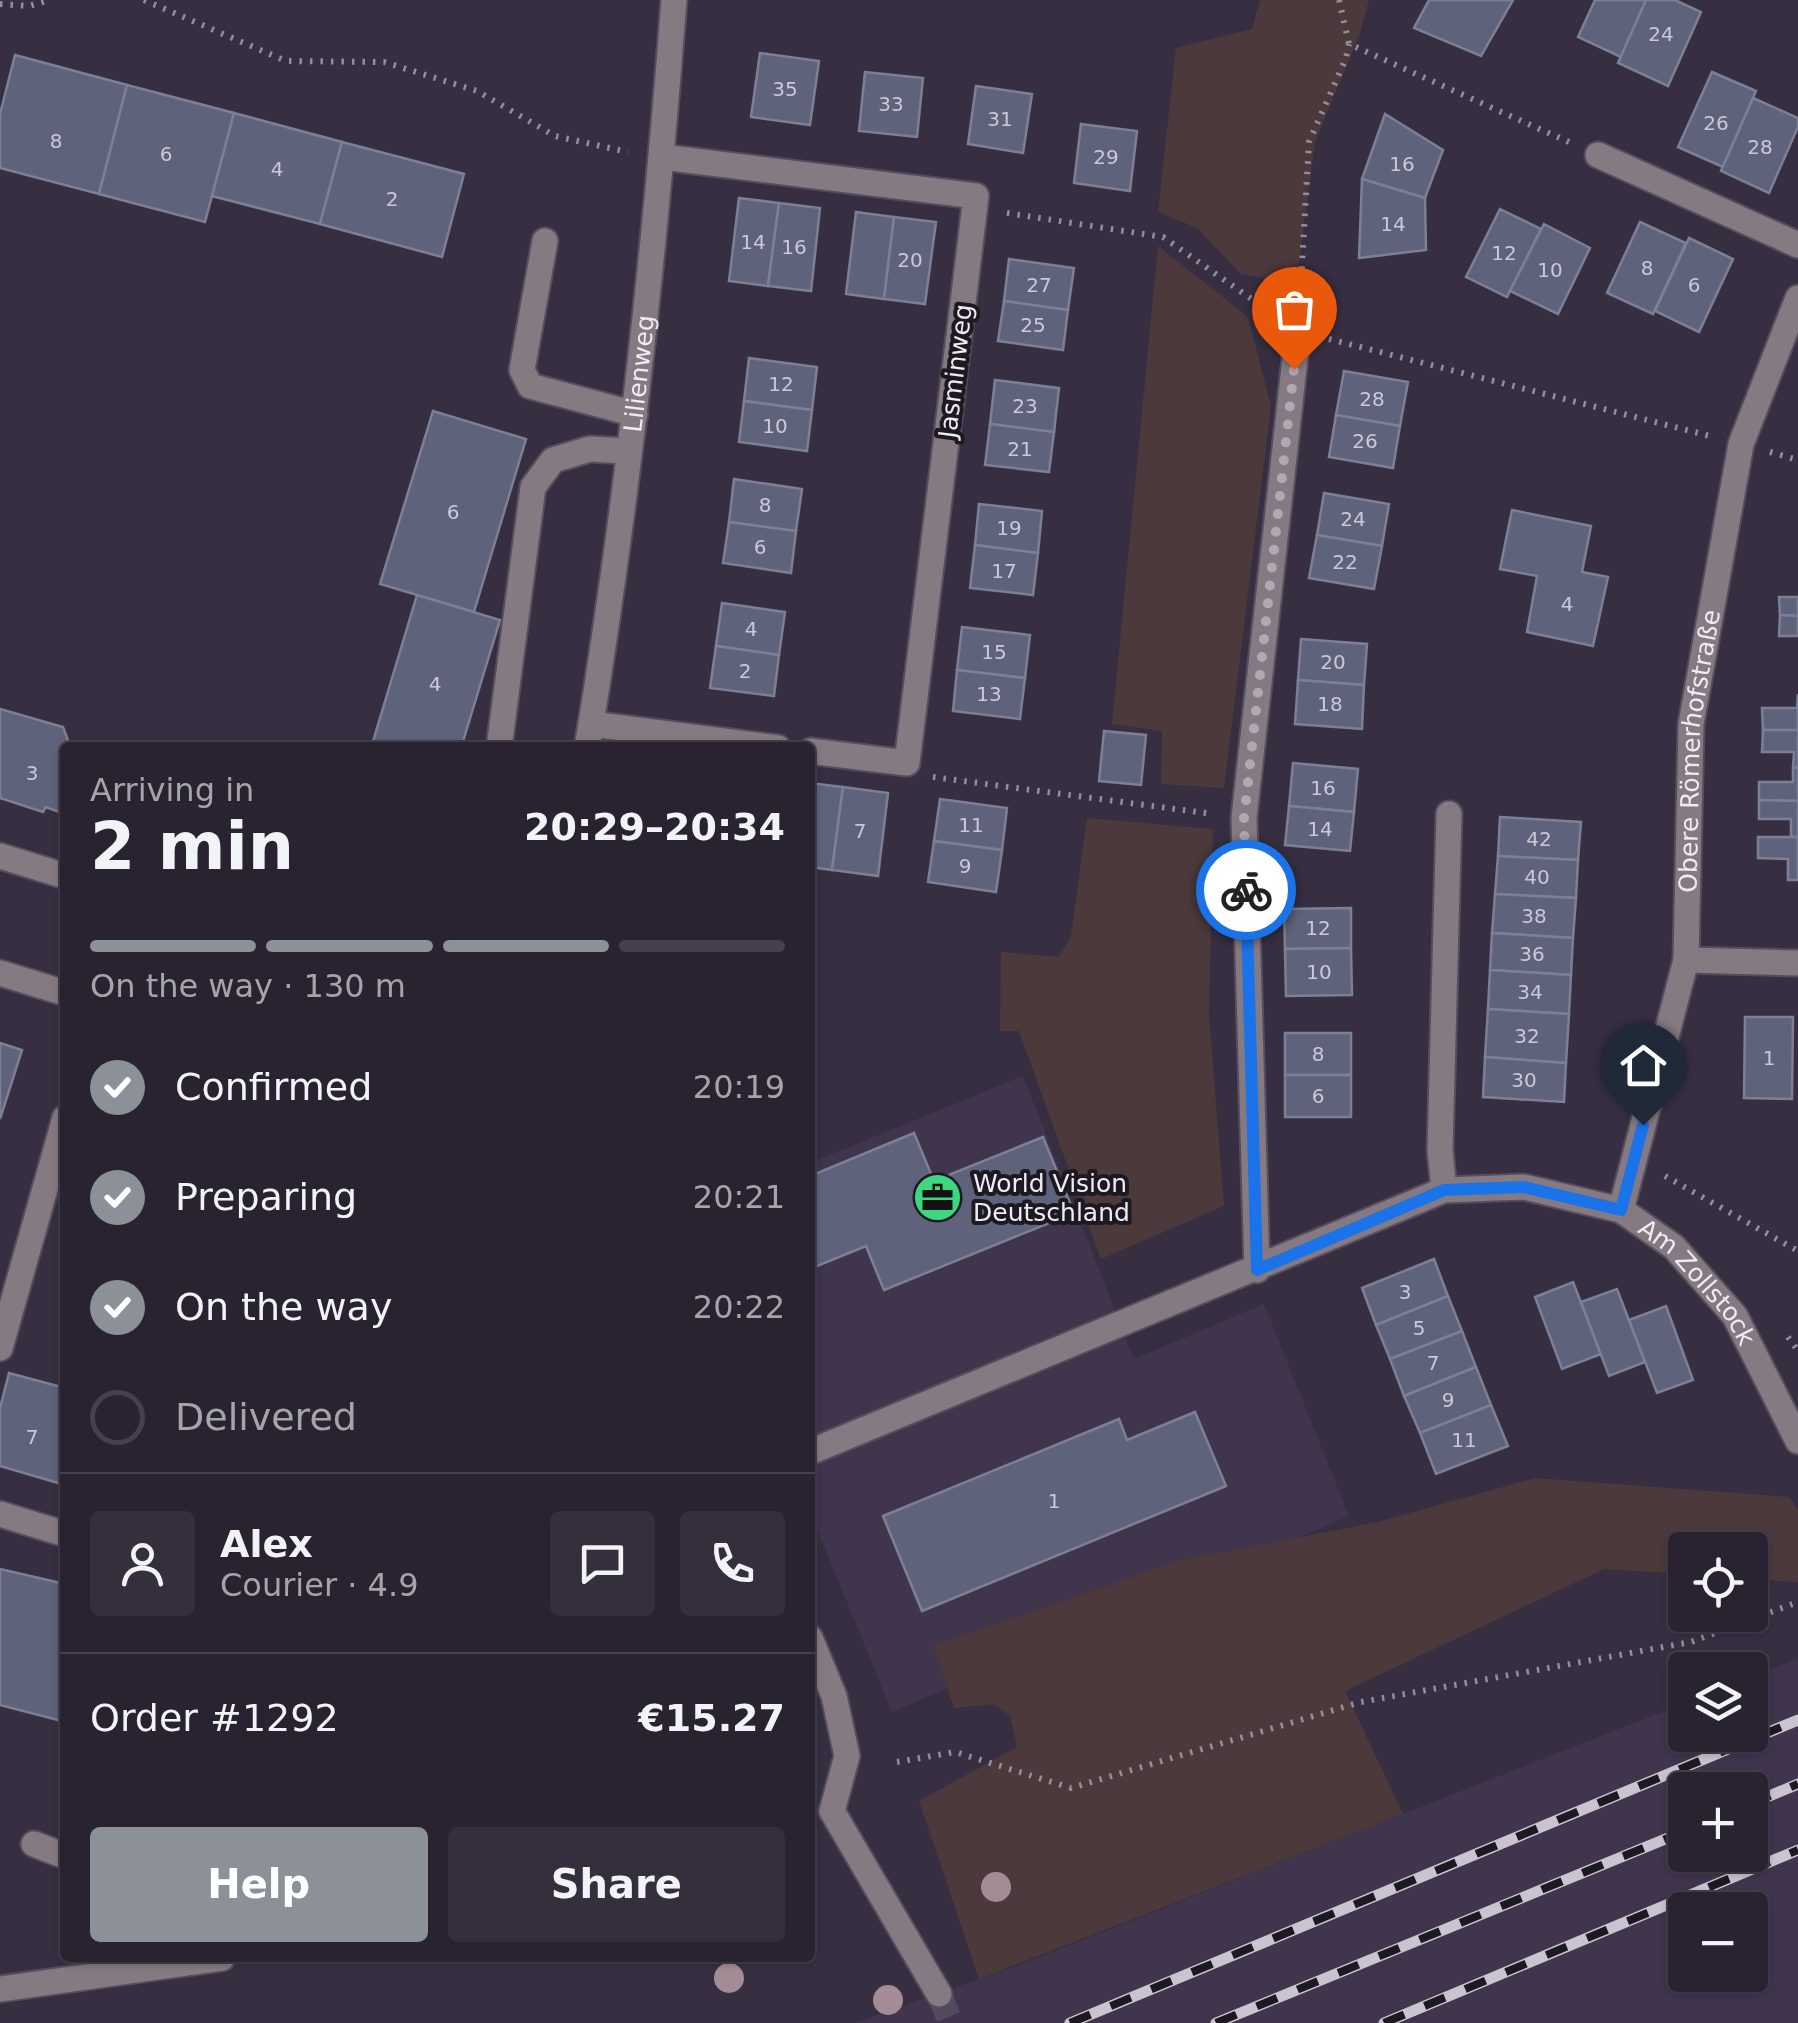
<!DOCTYPE html>
<html lang="en">
<head>
<meta charset="utf-8">
<style>
  body { margin:0; font-family:"DejaVu Sans",sans-serif; background:#352f3d; color:#f1f3f6; height:100vh; display:flex; flex-direction:column; font-size:38px; white-space:nowrap }
  * { box-sizing:border-box; margin:0 }
  p { font-size:32px; color:#a5a4ab }
  .icon { flex:none; width:55px; height:55px; fill:none; stroke:currentColor; stroke-width:2; stroke-linecap:round; stroke-linejoin:round }
  .map { position:relative; flex:1; overflow:hidden }
  .details { position:absolute; left:60px; top:742px; width:755px; height:1220px; display:flex; flex-direction:column; background:#292331; border-radius:10px; box-shadow:0 2px 8px #0004,0 0 0 2px #45404d }
  .details>* { flex:none }
  .controls { position:absolute; left:1668px; top:1532px; display:grid; gap:20px }
  .controls a { display:grid; place-items:center; width:100px; height:100px; border-radius:10px; background:#292331; box-shadow:0 2px 8px #0004,0 0 0 2px #45404d; font-size:50px }
  .pin { position:absolute; display:grid; place-items:center; width:85px; height:85px; color:#fff; margin:-102px -42px; border-radius:50% 50% 50% 0; rotate:-45deg; box-shadow:0 0 10px #0007 }
  .pin .icon { rotate:45deg }
  .courier { position:absolute; display:grid; place-items:center; width:100px; height:100px; margin:-50px; border:8px solid #1a73e8; border-radius:50%; background:#fff; color:#222; box-shadow:0 2px 12px #0007 }
  .summary em { font-style:normal; font-weight:800 }
  .summary div { display:flex; flex-direction:column-reverse }
  .summary { display:flex; align-items:center; justify-content:space-between; height:170px; padding:0 30px }
  h1 { font-size:65px; font-weight:800; line-height:75px }
  .bar { display:grid; grid-template-columns:repeat(4,1fr); gap:15px 10px; align-content:center; height:120px; padding:0 30px }
  .bar i { height:12px; border-radius:8px; background:#45404d }
  .bar .current { background:#8c9099 }
  .bar p { grid-column:span 4 }
  .line { display:flex; align-items:center; gap:25px; padding:0 30px; border-top:2px solid #45404d }
  .line div { flex:1 }
  .round { display:grid; place-items:center; flex:none; width:105px; height:105px; border-radius:10px; background:#352f3d }
  ol { padding:0 30px; list-style:none }
  li { display:flex; align-items:center; gap:30px; height:110px }
  li p { margin-inline-start:auto }
  li .icon { padding:10px; border-radius:50%; background:#8c9099; color:#fff; stroke-width:4 }
  li:last-child { color:#a5a4ab }
  li i { width:55px; height:55px; border:5px solid #45404d; border-radius:50% }
  .primary-button { display:flex; gap:20px; margin-top:auto; padding:20px 30px }
  .primary-button a { flex:1; height:115px; border-radius:10px; background:#8c9099; color:#fff; font-size:40px; font-weight:800; line-height:115px; text-align:center }
  .primary-button a+a { background:#352f3d; color:#f1f3f6 }
  .map>svg:first-child { display:block }
</style>
</head>
<body>
<div class="map">
<svg width="1798" height="2023" viewBox="0 0 1798 2023">
  <rect width="100%" height="100%" fill="#372f41"/>
  <g fill="#40354d" fill-rule="evenodd">
    <path d="M 1023,1076 L 1134,1359 L 1264,1304 L 1349,1516 L 892,1712 L 810,1512 L 810,1163 Z"/>
    <path d="M 1798,1659 L 1798,2023 L 855,2023 L 1024,1963 L 1685,1703 L 1685,1735 L 1750,1735 L 1750,1677 ZM 1685,1790 L 1750,1790 L 1750,1855 L 1685,1855 ZM 1685,1910 L 1750,1910 L 1750,1975 L 1685,1975 Z"/>
  </g>
  <g fill="#4c393c">
    <path d="M 1260,0 L 1369,0 L 1359,36 L 1315,142 L 1296,283 L 1241,274 L 1197,228 L 1158,212 L 1176,48 L 1252,29 Z"/>
    <path d="M 1158,246 L 1248,317 L 1271,406 L 1224,788 L 1161,784 L 1162,731 L 1112,724 Z"/>
    <path d="M 1087,818 L 1213,829 L 1209,1015 L 1224,1206 L 1101,1259 L 1019,1031 L 1000,1031 L 1001,952 L 1059,957 L 1071,936 Z"/>
    <path d="M 1535,1478 L 1789,1497 L 1798,1510 L 1798,1582 L 1750,1579 L 1750,1550 L 1685,1550 L 1685,1574 L 1604,1569 L 1345,1691 L 1403,1814 L 979,1979 L 919,1801 L 1017,1747 L 1010,1716 L 994,1704 L 954,1708 L 933,1645 L 1182,1560 L 1378,1522 Z"/>
  </g>
  <g fill="#5e637b" stroke="#7c8096" stroke-width="2.5">
    <path d="M 1429,0 L 1513,0 L 1481,56 L 1414,28 Z"/>
    <path d="M 1595,0 L 1646,0 L 1621,57 L 1578,37 Z"/>
    <path d="M 1646,0 L 1675,0 L 1701,12 L 1668,86 L 1618,63 Z"/>
    <path d="M 760,53 L 819,61 L 810,125 L 751,117 Z"/>
    <path d="M 15,55 L 127,85 L 99,194 L 0,168 L 0,114 Z"/>
    <path d="M 865,72 L 923,78 L 917,137 L 859,131 Z"/>
    <path d="M 1712,72 L 1756,91 L 1723,167 L 1678,147 Z"/>
    <path d="M 127,85 L 234,113 L 205,222 L 99,194 Z"/>
    <path d="M 976,86 L 1032,94 L 1023,153 L 968,144 Z"/>
    <path d="M 1753,98 L 1798,118 L 1798,127 L 1769,193 L 1721,171 Z"/>
    <path d="M 234,113 L 342,142 L 320,224 L 212,196 Z"/>
    <path d="M 1385,114 L 1443,150 L 1425,198 L 1362,179 Z"/>
    <path d="M 1081,124 L 1137,131 L 1130,191 L 1074,183 Z"/>
    <path d="M 342,142 L 464,174 L 442,257 L 320,224 Z"/>
    <path d="M 1362,179 L 1425,198 L 1426,250 L 1359,258 Z"/>
    <path d="M 739,198 L 779,203 L 768,286 L 729,281 Z"/>
    <path d="M 779,203 L 820,208 L 811,291 L 768,286 Z"/>
    <path d="M 1500,209 L 1541,229 L 1507,297 L 1466,277 Z"/>
    <path d="M 856,212 L 894,217 L 884,299 L 846,294 Z"/>
    <path d="M 894,217 L 936,222 L 925,304 L 884,299 Z"/>
    <path d="M 1640,222 L 1686,243 L 1653,314 L 1607,293 Z"/>
    <path d="M 1544,224 L 1590,248 L 1558,314 L 1510,291 Z"/>
    <path d="M 1689,238 L 1733,259 L 1699,332 L 1655,311 Z"/>
    <path d="M 1009,259 L 1074,268 L 1068,310 L 1004,301 Z"/>
    <path d="M 1004,301 L 1068,310 L 1063,350 L 998,341 Z"/>
    <path d="M 749,358 L 817,367 L 812,410 L 744,401 Z"/>
    <path d="M 1344,371 L 1408,382 L 1400,426 L 1336,415 Z"/>
    <path d="M 995,380 L 1059,388 L 1054,432 L 990,424 Z"/>
    <path d="M 744,401 L 812,410 L 807,451 L 739,442 Z"/>
    <path d="M 433,411 L 526,439 L 474,612 L 380,584 Z"/>
    <path d="M 1336,415 L 1400,426 L 1393,468 L 1329,457 Z"/>
    <path d="M 990,424 L 1054,432 L 1049,472 L 985,465 Z"/>
    <path d="M 734,479 L 802,489 L 796,531 L 729,522 Z"/>
    <path d="M 1324,493 L 1389,504 L 1382,546 L 1317,535 Z"/>
    <path d="M 979,504 L 1042,511 L 1038,553 L 975,545 Z"/>
    <path d="M 1512,510 L 1591,526 L 1582,572 L 1608,577 L 1593,646 L 1527,632 L 1537,576 L 1500,569 Z"/>
    <path d="M 729,522 L 796,531 L 791,573 L 723,563 Z"/>
    <path d="M 1317,535 L 1382,546 L 1374,589 L 1309,578 Z"/>
    <path d="M 975,545 L 1038,553 L 1033,595 L 970,588 Z"/>
    <path d="M 417,595 L 500,620 L 461,748 L 371,748 Z"/>
    <path d="M 1779,597 L 1798,597 L 1798,616 L 1780,615 Z"/>
    <path d="M 722,603 L 785,612 L 779,655 L 716,646 Z"/>
    <path d="M 1780,615 L 1798,616 L 1798,636 L 1779,636 Z"/>
    <path d="M 962,627 L 1030,635 L 1025,678 L 957,670 Z"/>
    <path d="M 1301,639 L 1367,644 L 1364,685 L 1298,680 Z"/>
    <path d="M 716,646 L 779,655 L 774,696 L 710,688 Z"/>
    <path d="M 957,670 L 1025,678 L 1020,719 L 953,711 Z"/>
    <path d="M 1298,680 L 1364,685 L 1362,729 L 1295,724 Z"/>
    <path d="M 1798,694 L 1798,730 L 1763,730 L 1762,708 L 1797,708 Z"/>
    <path d="M 0,709 L 63,727 L 71,748 L 65,748 L 65,800 L 59,812 L 46,807 L 43,812 L 0,798 Z"/>
    <path d="M 1763,730 L 1798,730 L 1798,768 L 1793,768 L 1794,752 L 1762,752 Z"/>
    <path d="M 1104,731 L 1146,735 L 1141,785 L 1099,781 Z"/>
    <path d="M 1293,763 L 1358,769 L 1354,812 L 1289,806 Z"/>
    <path d="M 1793,768 L 1798,768 L 1798,801 L 1759,800 L 1759,782 L 1793,782 Z"/>
    <path d="M 810,783 L 843,787 L 832,870 L 810,867 Z"/>
    <path d="M 843,787 L 888,793 L 878,876 L 832,870 Z"/>
    <path d="M 940,799 L 1007,808 L 1002,850 L 934,841 Z"/>
    <path d="M 1759,800 L 1798,801 L 1798,837 L 1791,837 L 1791,819 L 1759,819 Z"/>
    <path d="M 1289,806 L 1354,812 L 1350,851 L 1285,845 Z"/>
    <path d="M 1500,817 L 1581,822 L 1578,860 L 1498,856 Z"/>
    <path d="M 1758,837 L 1798,837 L 1798,880 L 1788,880 L 1788,859 L 1758,858 Z"/>
    <path d="M 934,841 L 1002,850 L 996,892 L 928,882 Z"/>
    <path d="M 1498,856 L 1578,860 L 1576,898 L 1495,894 Z"/>
    <path d="M 1495,894 L 1576,898 L 1573,938 L 1492,933 Z"/>
    <path d="M 1351,908 L 1351,948 L 1285,949 L 1284,909 Z"/>
    <path d="M 1492,933 L 1573,938 L 1571,975 L 1490,970 Z"/>
    <path d="M 1351,948 L 1352,995 L 1286,996 L 1285,949 Z"/>
    <path d="M 1490,970 L 1571,975 L 1569,1014 L 1488,1009 Z"/>
    <path d="M 1488,1009 L 1569,1014 L 1566,1063 L 1485,1057 Z"/>
    <path d="M 1745,1017 L 1793,1017 L 1792,1099 L 1744,1098 Z"/>
    <rect x="1285" y="1033" width="66" height="42"/>
    <path d="M 0,1043 L 22,1050 L 0,1119 Z"/>
    <path d="M 1485,1057 L 1566,1063 L 1564,1102 L 1483,1097 Z"/>
    <rect x="1285" y="1075" width="66" height="42"/>
    <path d="M 914,1133 L 934,1181 L 1043,1137 L 1074,1213 L 884,1290 L 866,1246 L 810,1269 L 810,1176 Z"/>
    <path d="M 1434,1259 L 1448,1296 L 1376,1325 L 1362,1288 Z"/>
    <path d="M 1573,1282 L 1601,1354 L 1562,1369 L 1535,1297 Z"/>
    <path d="M 1617,1289 L 1645,1362 L 1609,1376 L 1581,1302 Z"/>
    <path d="M 1448,1296 L 1462,1331 L 1390,1359 L 1376,1325 Z"/>
    <path d="M 1666,1306 L 1693,1380 L 1657,1393 L 1629,1320 Z"/>
    <path d="M 1462,1331 L 1476,1367 L 1404,1396 L 1390,1359 Z"/>
    <path d="M 1476,1367 L 1491,1405 L 1420,1433 L 1404,1396 Z"/>
    <path d="M 9,1373 L 65,1388 L 65,1485 L 0,1466 L 0,1408 Z"/>
    <path d="M 1491,1405 L 1508,1446 L 1436,1474 L 1420,1433 Z"/>
    <path d="M 1195,1412 L 1226,1486 L 922,1611 L 883,1516 L 1119,1419 L 1127,1440 Z"/>
    <path d="M 0,1569 L 65,1584 L 65,1722 L 0,1705 Z"/>
  </g>
  <g fill="none" stroke-linecap="round" stroke-linejoin="round">
    <path stroke="#534b5c" stroke-width="25" stroke-dasharray="25 12" stroke-linecap="butt" d="M 939,1994 L 951,2023"/>
    <defs>
      <g id="minor">
        <path d="M 1598,155 L 1798,245"/>
        <path d="M 662,157 L 976,196 L 907,763 L 810,751"/>
        <path d="M 545,241 L 522,370 L 530,386 L 635,414"/>
        <path d="M 591,724 L 778,748"/>
        <path d="M 499,748 L 533,487 L 553,460 L 590,449 L 628,451"/>
        <path id="s1" d="M 587,748 C 628,500 655,250 674,0"/>
        <path d="M 0,856 L 65,876"/>
        <path d="M 1686,960 L 1798,963"/>
        <path d="M 0,973 L 65,993"/>
        <path d="M 1444,1190 L 1440,1150 L 1449,814"/>
        <path id="s2" d="M 1621,1210 L 1686,960 L 1691,724 L 1741,444 L 1798,298"/>
        <path d="M 1257,1270 L 1244,818 L 1298,331"/>
        <path d="M 0,1348 L 65,1118"/>
        <path id="s3" d="M 810,1452 L 1444,1190 L 1524,1187 L 1621,1210 L 1674,1247 L 1735,1316 L 1798,1441"/>
        <path d="M 0,1514 L 65,1534"/>
        <path d="M 810,1638 L 834,1696 L 847,1756 L 832,1811"/>
        <path d="M 832,1811 L 939,1994"/>
        <path d="M 34,1844 L 65,1856"/>
        <path d="M 0,1989 L 222,1958"/>
      </g>
    </defs>
    <use href="#minor" stroke="#554d5e" stroke-width="29"/>
    <g stroke="#948d9c" stroke-width="6" stroke-dasharray="2.5 8" stroke-linecap="butt">
      <path d="M 144,0 L 286,61 L 384,62 L 477,91 L 555,136 L 628,152"/>
      <path d="M 1339,0 L 1349,44 L 1571,143"/>
      <path d="M 0,4 L 29,6 L 49,0"/>
      <path d="M 1007,213 L 1163,237 L 1273,314"/>
      <path d="M 1300,300 L 1309,142 L 1346,58 L 1349,44"/>
      <path d="M 1329,339 L 1710,436"/>
      <path d="M 1770,452 L 1798,460"/>
      <path d="M 933,777 L 1213,814"/>
      <path d="M 1665,1176 L 1798,1251"/>
      <path d="M 1788,1337 L 1798,1351"/>
      <path d="M 897,1762 L 955,1752 L 1071,1788 L 1361,1702 L 1691,1642 L 1798,1602"/>
    </g>
    <use href="#minor" stroke="#857a81" stroke-width="25"/>
    <defs>
      <g id="rail">
        <path d="M 1750,1804 L 1798,1784"/>
        <path d="M 1070,2023 L 1798,1720"/>
        <path d="M 1216,2023 L 1685,1831"/>
        <path d="M 1384,2023 L 1798,1850"/>
      </g>
    </defs>
    <use href="#rail" stroke="#cac3d0" stroke-width="11"/>
    <use href="#rail" stroke="#1d1921" stroke-width="8" stroke-dasharray="22" stroke-linecap="butt"/>
  </g>
  <g fill="#a48c97">
    <circle cx="996" cy="1887" r="15"/>
    <circle cx="729" cy="1978" r="15"/>
    <circle cx="888" cy="2000" r="15"/>
  </g>
  <g fill="none" stroke-linecap="round" stroke-linejoin="round">
    <path stroke="#afa9b7" stroke-width="10" stroke-dasharray="0 18" d="M 1246,890 L 1244,818 L 1294,369"/>
    <path stroke="#1a73e8" stroke-width="12" d="M 1246,890 L 1257,1270 L 1444,1190 L 1524,1187 L 1621,1210 L 1643,1125"/>
  </g>
  <defs>
    <symbol id="office-disc" viewBox="-11 -11 22 22"><circle r="9.5" fill="#3cd77e" stroke="#1d1921"/><path d="M-6-3h4V-5.5h4V-3h4V5H-6ZM-1-4.5V-3h2v-1.5ZM-6 0V1H6V0Z" fill="#111"/></symbol>
  </defs>
  <g fill-rule="evenodd">
    <use href="#office-disc" x="910" y="1170" width="55" height="55"/>
  </g>
  <g text-anchor="middle" stroke-width="8" stroke-linejoin="round" paint-order="stroke">
    <g font-size="20" fill="#ccc8d7">
      <text x="1661" y="41">24</text>
      <text x="785" y="96">35</text>
      <text x="891" y="111">33</text>
      <text x="1000" y="126">31</text>
      <text x="1716" y="130">26</text>
      <text x="56" y="148">8</text>
      <text x="1760" y="154">28</text>
      <text x="166" y="161">6</text>
      <text x="1106" y="164">29</text>
      <text x="1402" y="171">16</text>
      <text x="277" y="176">4</text>
      <text x="392" y="206">2</text>
      <text x="1393" y="231">14</text>
      <text x="753" y="249">14</text>
      <text x="794" y="254">16</text>
      <text x="1504" y="260">12</text>
      <text x="910" y="267">20</text>
      <text x="1647" y="275">8</text>
      <text x="1550" y="277">10</text>
      <text x="1039" y="292">27</text>
      <text x="1694" y="292">6</text>
      <text x="1033" y="332">25</text>
      <text x="781" y="391">12</text>
      <text x="1372" y="406">28</text>
      <text x="1025" y="413">23</text>
      <text x="775" y="433">10</text>
      <text x="1365" y="448">26</text>
      <text x="1020" y="456">21</text>
      <text x="765" y="512">8</text>
      <text x="453" y="519">6</text>
      <text x="1353" y="526">24</text>
      <text x="1009" y="535">19</text>
      <text x="760" y="554">6</text>
      <text x="1345" y="569">22</text>
      <text x="1004" y="578">17</text>
      <text x="1567" y="611">4</text>
      <text x="751" y="636">4</text>
      <text x="994" y="659">15</text>
      <text x="1333" y="669">20</text>
      <text x="745" y="678">2</text>
      <text x="435" y="691">4</text>
      <text x="989" y="701">13</text>
      <text x="1330" y="711">18</text>
      <text x="32" y="780">3</text>
      <text x="1323" y="795">16</text>
      <text x="971" y="832">11</text>
      <text x="1320" y="836">14</text>
      <text x="860" y="838">7</text>
      <text x="1539" y="846">42</text>
      <text x="965" y="873">9</text>
      <text x="1537" y="884">40</text>
      <text x="1534" y="923">38</text>
      <text x="1318" y="935">12</text>
      <text x="1532" y="961">36</text>
      <text x="1319" y="979">10</text>
      <text x="1530" y="999">34</text>
      <text x="1527" y="1043">32</text>
      <text x="1318" y="1061">8</text>
      <text x="1769" y="1065">1</text>
      <text x="1524" y="1087">30</text>
      <text x="1318" y="1103">6</text>
      <text x="1405" y="1299">3</text>
      <text x="1419" y="1335">5</text>
      <text x="1433" y="1370">7</text>
      <text x="1448" y="1407">9</text>
      <text x="32" y="1444">7</text>
      <text x="1464" y="1447">11</text>
      <text x="1054" y="1508">1</text>
    </g>
    <g font-size="25" fill="#f0eaf6" stroke="#1d1921">
      <text transform="translate(955 371) rotate(-83)" y="9">Jasminweg</text>
      <text dy="9" stroke="none"><textPath href="#s1" startOffset="378">Lilienweg</textPath></text>
      <text dy="9" stroke="none"><textPath href="#s2" startOffset="468">Obere Römerhofstraße</textPath></text>
      <text dy="9" stroke="none"><textPath href="#s3" startOffset="972">Am Zollstock</textPath></text>
    </g>
    <g font-size="25" fill="#f0eaf6" stroke="#1d1921" text-anchor="start">
      <text x="973" y="1192">World Vision<tspan x="973" dy="29">Deutschland</tspan></text>
    </g>
  </g>
</svg>
<div class="controls">
<a><svg class="icon" aria-label="locate" viewBox="0 0 24 24"><circle cx="12" cy="12" r="6"/><path d="M12 2v4M12 18v4M2 12h4M18 12h4"/></svg></a>
<a><svg class="icon" aria-label="layers" viewBox="0 0 24 24"><path d="M12 4l9 5-9 5-9-5zM3 14l9 5 9-5"/></svg></a>
<a>+</a>
<a>−</a>
</div>
<div class="pin" style="left:1294px;top:369px;background:#ea580c"><svg class="icon" aria-label="bag" viewBox="0 0 24 24"><path d="M5 8h14l-1 12H6zM9 8a3 3 0 0 1 6 0"/></svg></div>
<div class="pin" style="left:1643px;top:1125px;background:#1f2937"><svg class="icon" aria-label="home" viewBox="0 0 24 24"><path d="M3 11l9-7 9 7M6 9v11h12V9"/></svg></div>
<div class="courier" style="left:1246px;top:890px"><svg class="icon" aria-label="bike" viewBox="0 0 24 24"><circle cx="6" cy="16" r="4"/><circle cx="18" cy="16" r="4"/><path d="M6 16l4-8h5l3 8M10 8l3 8H6M13 5h3"/></svg></div>
<section class="details">
<div class="summary"><div><h1>2 min</h1><p>Arriving in</p></div><em>20:29–20:34</em></div>
<div class="bar"><i class="current"></i><i class="current"></i><i class="current"></i><i></i><p>On the way · 130 m</p></div>
<ol>
<li><svg class="icon" aria-label="check" viewBox="0 0 24 24"><path d="M5 12l5 5 9-10"/></svg>Confirmed<p>20:19</p></li>
<li><svg class="icon" aria-label="check" viewBox="0 0 24 24"><path d="M5 12l5 5 9-10"/></svg>Preparing<p>20:21</p></li>
<li><svg class="icon" aria-label="check" viewBox="0 0 24 24"><path d="M5 12l5 5 9-10"/></svg>On the way<p>20:22</p></li>
<li><i></i>Delivered</li>
</ol>
<div class="line" style="height:180px"><a class="round"><svg class="icon" aria-label="person" viewBox="0 0 24 24"><circle cx="12" cy="8" r="4"/><path d="M4 21q1-7 8-7t8 7"/></svg></a><div><b>Alex</b><p>Courier · 4.9</p></div><a class="round"><svg class="icon" aria-label="chat" viewBox="0 0 24 24"><path d="M4 5h16v11H9l-5 4z"/></svg></a><a class="round"><svg class="icon" aria-label="phone" viewBox="0 0 24 24"><path d="M5 4h4l2 5-3 2q2 4 5 5l2-3 5 2v4C11 20 4 13 5 4z"/></svg></a></div>
<div class="line" style="height:130px"><div>Order #1292</div><b>€15.27</b></div>
<div class="primary-button"><a>Help</a><a>Share</a></div>
</section>
</div>
</body>
</html>
